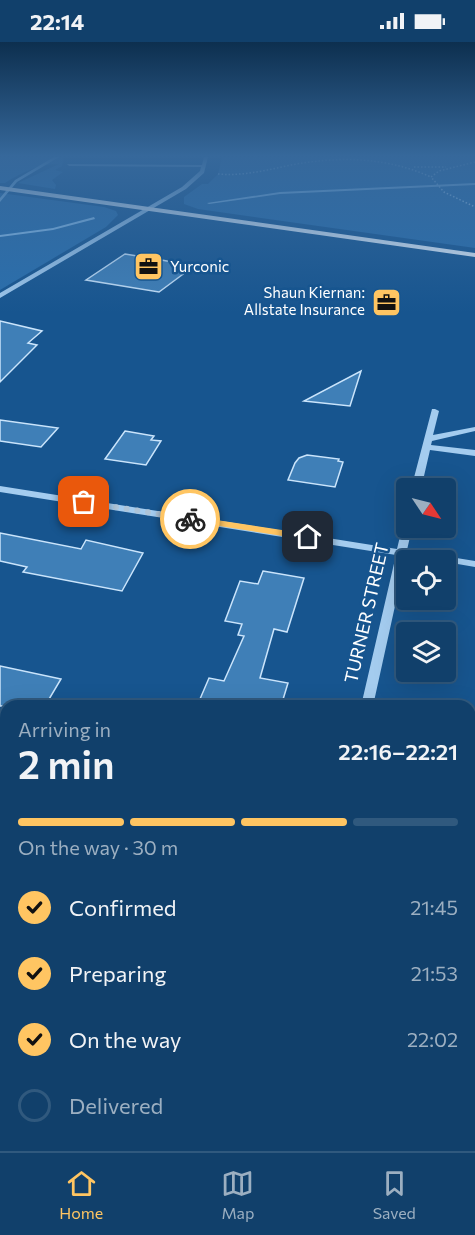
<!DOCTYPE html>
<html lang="en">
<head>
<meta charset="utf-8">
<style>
  body { margin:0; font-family:Commissioner,sans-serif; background:#1e4b73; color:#f1f3f6; height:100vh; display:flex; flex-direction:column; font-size:22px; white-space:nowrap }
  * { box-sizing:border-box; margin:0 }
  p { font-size:20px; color:#9cafc1 }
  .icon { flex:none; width:33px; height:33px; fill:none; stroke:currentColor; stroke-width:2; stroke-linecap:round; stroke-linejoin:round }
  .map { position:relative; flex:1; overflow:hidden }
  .panel { position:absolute; left:0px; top:658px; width:476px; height:452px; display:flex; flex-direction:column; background:#11406b; border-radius:18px 18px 0 0; box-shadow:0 6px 24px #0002,0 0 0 2px #30597e }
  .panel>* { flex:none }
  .needle { width:39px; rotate:125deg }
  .tools { position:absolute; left:396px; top:436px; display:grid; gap:12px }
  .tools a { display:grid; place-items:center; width:60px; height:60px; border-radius:6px; background:#11406b; box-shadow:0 6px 24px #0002,0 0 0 2px #30597e; font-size:30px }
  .pin { position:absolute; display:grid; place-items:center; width:51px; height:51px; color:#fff; margin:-26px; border-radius:12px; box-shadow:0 3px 9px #0006 }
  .courier { position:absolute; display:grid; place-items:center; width:60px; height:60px; margin:-30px; border:4px solid #ffc562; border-radius:50%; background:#fff; color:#222; box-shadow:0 2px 8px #0007 }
  .summary em { font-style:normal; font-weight:600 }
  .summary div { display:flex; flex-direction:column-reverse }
  .summary { display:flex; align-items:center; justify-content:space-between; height:102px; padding:0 18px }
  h1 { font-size:39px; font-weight:600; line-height:45px }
  .bar { display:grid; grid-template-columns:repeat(4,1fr); gap:9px 6px; align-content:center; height:72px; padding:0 18px }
  .bar i { height:8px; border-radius:4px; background:#30597e }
  .bar .active { background:#ffc562 }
  .bar p { grid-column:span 4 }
  ol { padding:0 18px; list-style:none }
  li { display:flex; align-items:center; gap:18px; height:66px }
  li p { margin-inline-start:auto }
  li .icon { padding:6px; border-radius:50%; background:#ffc562; color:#111; stroke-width:4 }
  li:last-child { color:#9cafc1 }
  li i { width:33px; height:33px; border:3px solid #30597e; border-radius:50% }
  .status { display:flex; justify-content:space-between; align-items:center; height:42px; padding:0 30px; background:#11406b; direction:ltr }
  .status svg { height:16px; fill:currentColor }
  .menu { display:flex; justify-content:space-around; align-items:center; height:84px; border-top:2px solid #30597e; background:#11406b; font-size:16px; color:#9cafc1 }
  .menu a { display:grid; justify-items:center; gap:3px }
  .menu .active { color:#ffc562 }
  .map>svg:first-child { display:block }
</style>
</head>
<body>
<div class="status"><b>22:14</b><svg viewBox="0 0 49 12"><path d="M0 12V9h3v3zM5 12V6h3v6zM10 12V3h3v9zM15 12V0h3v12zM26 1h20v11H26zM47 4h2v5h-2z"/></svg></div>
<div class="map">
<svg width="475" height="1109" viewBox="0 0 475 1109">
  <rect width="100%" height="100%" fill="#17558f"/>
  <g fill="#2a6fad">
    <path d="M 0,115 L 64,115 L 62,124 L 55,128 L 63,130 L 52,138 L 56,143 L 55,147 L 18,141 L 59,122 C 39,122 22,130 5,141 L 0,141 Z"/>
    <path d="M 222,115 L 475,115 L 475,206 L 198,167 L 184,162 L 184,155 L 202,142 L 208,142 L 218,132 Z"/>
    <path d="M 0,151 L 104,165 L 116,169 L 118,173 L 106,185 L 0,248 Z"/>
  </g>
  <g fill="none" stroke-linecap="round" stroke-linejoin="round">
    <g fill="#96c8f2" fill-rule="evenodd">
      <path d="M 54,115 L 59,115 L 17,140 L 0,160 L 0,156 L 15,138 Z"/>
      <path d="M 475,141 L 475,143 L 280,152 L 209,162 L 207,161 L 280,150 Z"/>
      <path d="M 94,175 L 95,177 L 53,188 L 0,195 L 0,193 L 53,186 Z"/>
    </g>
  </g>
  <g fill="#3f7fb7" stroke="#cae4fb" stroke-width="1.5">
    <path d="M 125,212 L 156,217 L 194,224 L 159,250 L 86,238 Z"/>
    <path d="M 0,279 L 42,289 L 28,301 L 37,303 L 0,340 Z"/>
    <path d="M 361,329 L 350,364 L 304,359 Z"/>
    <path d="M 0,378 L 58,386 L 41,405 L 0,399 Z"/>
    <path d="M 125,389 L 154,394 L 151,398 L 161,399 L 146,423 L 105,417 Z"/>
    <path d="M 307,413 L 339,417 L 338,419 L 343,420 L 335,445 L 288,438 L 295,421 L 299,416 Z"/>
    <path d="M 0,491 L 81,507 L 86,498 L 143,511 L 122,549 L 23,530 L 27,525 L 0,519 Z"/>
    <path d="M 263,529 L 304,536 L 287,590 L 274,587 L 260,636 L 288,641 L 281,664 L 197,664 L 209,636 L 224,639 L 244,594 L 238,593 L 242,582 L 225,579 L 240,539 L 258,542 Z"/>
    <path d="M 0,624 L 61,637 L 45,664 L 0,664 Z"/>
  </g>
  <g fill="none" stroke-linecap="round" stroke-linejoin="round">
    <g stroke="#a4ccef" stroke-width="1.5" stroke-dasharray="1.5 2" stroke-linecap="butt">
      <path d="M 475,120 L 439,129 L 431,135 L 444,150 L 475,165"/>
      <path d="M 414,125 L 446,125"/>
      <path d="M 218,132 C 242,134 263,129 286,124 C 336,114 384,114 431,135"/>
    </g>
    <g fill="#a4ccef" fill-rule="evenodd">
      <path d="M 204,115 L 208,115 L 204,131 L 186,147 L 0,256 L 0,251 L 182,145 L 200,129 L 201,125 L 69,124 L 67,122 L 202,123 Z"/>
      <path d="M 432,367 L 435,367 L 439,369 L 433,393 L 475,385 L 475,389 L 432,399 L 431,403 L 475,408 L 475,414 L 430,408 L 421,447 L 411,447 Z"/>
      <path d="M 0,444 L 397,507 L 402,486 L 406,483 L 406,486 L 412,486 L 407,508 L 475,519 L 475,525 L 446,520 L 446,519 L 406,514 L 373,664 L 361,664 L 396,513 L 0,450 Z"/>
      <path d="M 0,755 L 6,756 L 6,768 L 0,767 Z"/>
      <path d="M 470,865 L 475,867 L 475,881 L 470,879 Z"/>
      <path d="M 262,1104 L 280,1104 L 279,1109 L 261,1109 Z"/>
    </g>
    <path fill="#ecf5ff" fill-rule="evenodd" d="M 0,144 L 475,211 L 475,215 L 0,148 Z"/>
  </g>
  <linearGradient id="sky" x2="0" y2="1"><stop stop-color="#0d2f4f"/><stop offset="0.42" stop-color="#36689b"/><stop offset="1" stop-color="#36689b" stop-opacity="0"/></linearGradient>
  <rect width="475" height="271" fill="url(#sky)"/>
  <path fill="#ffc562" d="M 190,474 L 308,492 L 313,495 L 308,498 L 187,479 L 187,475 Z"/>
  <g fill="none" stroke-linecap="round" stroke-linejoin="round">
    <path stroke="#aec4d8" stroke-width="6" stroke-dasharray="0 10.8" d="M 84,460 L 190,477"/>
  </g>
  <defs>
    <symbol id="office-square" viewBox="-11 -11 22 22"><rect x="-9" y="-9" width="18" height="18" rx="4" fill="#ffc562" stroke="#17558f"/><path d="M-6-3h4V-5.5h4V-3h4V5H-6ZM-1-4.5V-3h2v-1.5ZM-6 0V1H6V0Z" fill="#111"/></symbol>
  </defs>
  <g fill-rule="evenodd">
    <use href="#office-square" x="132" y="208" width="33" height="33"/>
    <use href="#office-square" x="370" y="244" width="33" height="33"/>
  </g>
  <g text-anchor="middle" stroke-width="5" stroke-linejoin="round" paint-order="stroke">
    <g font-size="15" fill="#fff" stroke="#17558f" text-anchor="start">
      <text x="170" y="230">Yurconic</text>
      <text x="365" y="256" text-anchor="end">Shaun Kiernan:<tspan x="365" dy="17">Allstate Insurance</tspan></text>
    </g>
    <g font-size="18" fill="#fff" stroke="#17558f">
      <text transform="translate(367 571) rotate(-77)" y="6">TURNER STREET</text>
    </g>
  </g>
</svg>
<div class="tools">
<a><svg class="needle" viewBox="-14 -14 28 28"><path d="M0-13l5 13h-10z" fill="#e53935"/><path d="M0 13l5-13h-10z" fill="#9cafc1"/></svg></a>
<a><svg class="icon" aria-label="locate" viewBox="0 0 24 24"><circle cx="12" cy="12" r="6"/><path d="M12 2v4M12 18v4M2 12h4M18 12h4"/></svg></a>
<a><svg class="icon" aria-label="layers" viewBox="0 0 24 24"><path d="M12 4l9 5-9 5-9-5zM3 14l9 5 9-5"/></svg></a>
</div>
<div class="pin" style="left:84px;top:460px;background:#ea580c"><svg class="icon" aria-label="bag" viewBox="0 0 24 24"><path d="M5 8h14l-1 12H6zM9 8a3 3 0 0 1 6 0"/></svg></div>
<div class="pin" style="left:308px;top:495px;background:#1f2937"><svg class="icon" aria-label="home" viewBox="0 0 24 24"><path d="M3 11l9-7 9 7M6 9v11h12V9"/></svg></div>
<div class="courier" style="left:190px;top:477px"><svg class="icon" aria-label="bike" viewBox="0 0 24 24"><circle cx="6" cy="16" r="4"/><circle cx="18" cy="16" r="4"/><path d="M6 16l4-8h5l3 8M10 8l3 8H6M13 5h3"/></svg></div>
<section class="panel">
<div class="summary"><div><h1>2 min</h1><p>Arriving in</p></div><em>22:16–22:21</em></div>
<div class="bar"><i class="active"></i><i class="active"></i><i class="active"></i><i></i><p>On the way · 30 m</p></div>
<ol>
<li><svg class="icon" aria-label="check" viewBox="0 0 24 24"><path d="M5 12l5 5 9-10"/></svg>Confirmed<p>21:45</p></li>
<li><svg class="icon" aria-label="check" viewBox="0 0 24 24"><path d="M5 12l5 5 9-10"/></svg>Preparing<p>21:53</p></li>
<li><svg class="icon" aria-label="check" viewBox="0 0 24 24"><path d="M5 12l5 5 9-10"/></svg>On the way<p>22:02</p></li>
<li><i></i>Delivered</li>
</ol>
</section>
</div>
<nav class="menu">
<a class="active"><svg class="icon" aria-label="home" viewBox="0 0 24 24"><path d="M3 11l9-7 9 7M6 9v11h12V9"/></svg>Home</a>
<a><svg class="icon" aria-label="map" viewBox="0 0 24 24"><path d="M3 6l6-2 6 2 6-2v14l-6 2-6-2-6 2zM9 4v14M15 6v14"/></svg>Map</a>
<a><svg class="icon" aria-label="saved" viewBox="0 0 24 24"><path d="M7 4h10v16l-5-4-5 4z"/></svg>Saved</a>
</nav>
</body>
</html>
